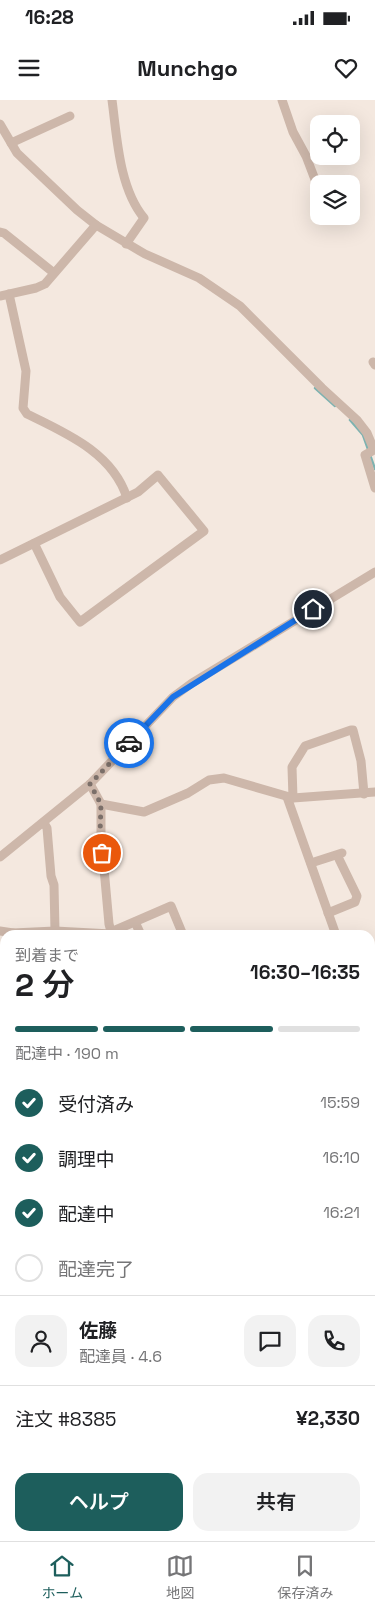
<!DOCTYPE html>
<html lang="ja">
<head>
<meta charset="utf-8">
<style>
  body { margin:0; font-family:"Space Grotesk","Noto Sans JP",sans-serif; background:#f2f2f2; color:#202124; height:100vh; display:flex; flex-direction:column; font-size:19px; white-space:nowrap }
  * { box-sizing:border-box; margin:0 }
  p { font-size:16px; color:#757577 }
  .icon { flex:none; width:28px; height:28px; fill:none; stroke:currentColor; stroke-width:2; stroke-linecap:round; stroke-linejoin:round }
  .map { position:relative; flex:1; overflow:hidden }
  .panel { position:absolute; left:0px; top:830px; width:375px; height:611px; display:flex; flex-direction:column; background:#fff; border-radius:15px 15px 0 0; box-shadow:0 5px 20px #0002 }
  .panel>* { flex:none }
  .buttons { position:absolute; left:310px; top:15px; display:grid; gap:10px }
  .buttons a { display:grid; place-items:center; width:50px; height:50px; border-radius:10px; background:#fff; box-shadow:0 5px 20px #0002; font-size:25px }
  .pin { position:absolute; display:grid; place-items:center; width:42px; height:42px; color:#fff; margin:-21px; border:2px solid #fff; border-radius:50%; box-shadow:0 1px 5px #0007 }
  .courier { position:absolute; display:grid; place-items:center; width:50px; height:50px; margin:-25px; border:4px solid #1a73e8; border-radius:50%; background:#fff; color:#222; box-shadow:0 1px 6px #0007 }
  .overview em { font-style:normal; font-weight:600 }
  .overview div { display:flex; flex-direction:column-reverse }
  .overview { display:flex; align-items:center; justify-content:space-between; height:85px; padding:0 15px }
  h1 { font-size:32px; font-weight:600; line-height:38px }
  .bar { display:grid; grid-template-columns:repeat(4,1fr); gap:8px 5px; align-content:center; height:60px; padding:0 15px }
  .bar i { height:6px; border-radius:4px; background:#e0e0e0 }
  .bar .selected { background:#1d5e5c }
  .bar p { grid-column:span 4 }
  .line { display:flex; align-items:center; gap:12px; padding:0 15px; border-top:1px solid #e0e0e0 }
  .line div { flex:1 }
  .round { display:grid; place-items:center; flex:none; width:52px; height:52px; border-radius:15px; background:#f2f2f2 }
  ol { padding:0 15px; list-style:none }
  li { display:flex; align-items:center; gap:15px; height:55px }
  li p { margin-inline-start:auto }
  li .icon { padding:5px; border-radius:50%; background:#1d5e5c; color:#fff; stroke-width:4 }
  li:last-child { color:#757577 }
  li i { width:28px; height:28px; border:2px solid #e0e0e0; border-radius:50% }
  .primary-button { display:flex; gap:10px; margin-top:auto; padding:10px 15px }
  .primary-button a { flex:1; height:58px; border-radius:15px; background:#1d5e5c; color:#fff; font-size:20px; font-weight:600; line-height:58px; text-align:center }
  .primary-button a+a { background:#f2f2f2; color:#202124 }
  .status { display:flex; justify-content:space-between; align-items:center; height:35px; padding:0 25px; background:#fff; direction:ltr }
  .status svg { height:14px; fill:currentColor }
  header { display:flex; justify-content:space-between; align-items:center; height:65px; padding:0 15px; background:#fff; font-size:22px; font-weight:600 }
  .dock { display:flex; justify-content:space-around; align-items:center; height:70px; border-top:1px solid #e0e0e0; background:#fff; font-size:14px; color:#757577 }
  .dock a { display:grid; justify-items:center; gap:2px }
  .dock .selected { color:#1d5e5c }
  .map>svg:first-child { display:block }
</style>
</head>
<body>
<div class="status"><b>16:28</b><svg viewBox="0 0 49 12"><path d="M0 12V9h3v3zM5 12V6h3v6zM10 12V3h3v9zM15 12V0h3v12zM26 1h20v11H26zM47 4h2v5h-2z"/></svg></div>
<header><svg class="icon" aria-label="menu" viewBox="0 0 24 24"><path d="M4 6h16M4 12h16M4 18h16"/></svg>Munchgo<svg class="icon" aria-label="heart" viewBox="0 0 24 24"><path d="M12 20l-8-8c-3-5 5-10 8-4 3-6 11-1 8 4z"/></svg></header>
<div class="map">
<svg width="375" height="1441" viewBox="0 0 375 1441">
  <rect width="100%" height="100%" fill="#f4e8df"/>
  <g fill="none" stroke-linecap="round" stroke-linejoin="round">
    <g stroke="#7db2b0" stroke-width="2.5">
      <path d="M 315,288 L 335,306"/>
      <path d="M 350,320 L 363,335 L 375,369"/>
    </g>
    <g stroke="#cdb7aa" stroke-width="9">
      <path d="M 112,0 C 117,37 119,88 144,118 L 126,144"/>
      <path d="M 282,0 L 293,32 L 306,56 L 319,90"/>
      <path d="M 0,24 L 17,53 L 77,110 L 96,125 L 145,154 L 199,178 L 240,206 L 322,288 L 357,320 L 367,333 L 374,350 L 365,355 L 375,388"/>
      <path d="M 11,43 L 70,16"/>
      <path d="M 341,116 L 342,118"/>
      <path d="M 0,132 L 4,133 L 54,173"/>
      <path d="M 9,194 L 26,271 L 23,308 L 27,314 C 66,333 113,353 127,398"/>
      <path d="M 0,196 L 36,188 L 45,184 L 96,125"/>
      <path d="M 373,262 L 375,265"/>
      <path d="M 0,460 L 138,392 L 158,375 L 204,431 L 80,522 L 60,497 L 34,443"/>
      <path d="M 90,684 L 101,704 L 101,735 L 109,824 L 112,835"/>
      <path d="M 287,697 L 336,835"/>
      <path d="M 293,698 L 292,667 L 305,646 L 351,630 L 353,630 L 361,661 L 364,694"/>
      <path d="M 101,704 L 144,712 L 188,693 L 209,680 L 224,678 L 293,698 L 375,692"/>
      <path d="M 44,723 L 47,728 L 51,776 L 54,785 L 55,831"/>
      <path d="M 0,757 L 90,684 L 173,597 L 192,583 L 375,472"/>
      <path d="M 311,763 L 342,753"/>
      <path d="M 328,813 L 355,802 L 357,796 L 339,759"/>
      <path d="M 135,822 L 141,835"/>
      <path d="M 0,831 L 13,833"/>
      <path d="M 111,832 L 171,806 L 183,835"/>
      <path d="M 8,835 L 13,833 L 55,831 L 111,834"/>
      <path d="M 0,927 L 5,932"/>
      <path d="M 0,940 L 5,943"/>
      <path d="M 370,984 L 375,1009"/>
      <path d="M 0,1100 L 5,1100"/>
      <path d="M 370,1199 L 375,1197"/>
      <path d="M 370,1236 L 375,1243"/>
      <path d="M 370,1266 L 375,1264"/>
      <path d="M 370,1280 L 375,1288"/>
      <path d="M 0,1294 L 5,1302"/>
      <path d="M 370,1377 L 375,1385"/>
      <path d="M 0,1433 L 10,1441"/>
      <path d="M 84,1436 L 89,1441"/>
      <path d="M 160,1436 L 163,1441"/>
      <path d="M 226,1436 L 229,1441"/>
      <path d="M 347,1436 L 350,1441"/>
      <path d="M 44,1441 L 50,1436"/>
      <path d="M 177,1441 L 186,1436"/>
    </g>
    <g stroke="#a1867b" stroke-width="12">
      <path d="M 370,1127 L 375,1125"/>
      <path d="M 0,1346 L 5,1341"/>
      <path d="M 279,1436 L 282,1441"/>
    </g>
    <g stroke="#7d635b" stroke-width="12">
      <path d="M 0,951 L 5,954"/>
      <path d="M 370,1068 L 375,1069"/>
    </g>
  </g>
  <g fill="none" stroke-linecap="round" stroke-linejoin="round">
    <path stroke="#7b6f69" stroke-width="5" stroke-dasharray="0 9" d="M 102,753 L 100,735 L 101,704 L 90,684 L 129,643"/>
    <path stroke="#1a73e8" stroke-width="6" d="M 129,643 L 173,597 L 313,509"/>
  </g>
</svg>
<div class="buttons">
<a><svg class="icon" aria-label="locate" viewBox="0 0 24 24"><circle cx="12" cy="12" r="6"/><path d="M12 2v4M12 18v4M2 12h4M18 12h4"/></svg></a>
<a><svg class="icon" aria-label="layers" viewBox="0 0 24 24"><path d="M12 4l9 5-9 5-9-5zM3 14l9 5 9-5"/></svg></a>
</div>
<div class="pin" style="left:102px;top:753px;background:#ea580c"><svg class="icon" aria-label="bag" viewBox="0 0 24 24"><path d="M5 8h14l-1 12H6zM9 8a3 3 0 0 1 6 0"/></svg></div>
<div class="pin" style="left:313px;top:509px;background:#1f2937"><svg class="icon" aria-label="home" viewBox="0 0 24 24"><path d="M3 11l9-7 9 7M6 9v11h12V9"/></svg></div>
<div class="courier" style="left:129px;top:643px"><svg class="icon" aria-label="car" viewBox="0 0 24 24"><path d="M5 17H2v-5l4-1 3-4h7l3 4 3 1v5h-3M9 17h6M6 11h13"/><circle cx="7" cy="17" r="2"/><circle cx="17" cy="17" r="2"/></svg></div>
<section class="panel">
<div class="overview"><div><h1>2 分</h1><p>到着まで</p></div><em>16:30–16:35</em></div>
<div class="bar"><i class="selected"></i><i class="selected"></i><i class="selected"></i><i></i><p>配達中 · 190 m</p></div>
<ol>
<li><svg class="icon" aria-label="check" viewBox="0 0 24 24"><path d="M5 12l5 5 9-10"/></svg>受付済み<p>15:59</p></li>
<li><svg class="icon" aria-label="check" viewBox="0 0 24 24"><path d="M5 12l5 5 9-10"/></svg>調理中<p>16:10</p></li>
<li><svg class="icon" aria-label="check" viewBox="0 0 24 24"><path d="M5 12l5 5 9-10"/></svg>配達中<p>16:21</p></li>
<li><i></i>配達完了</li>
</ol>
<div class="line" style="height:90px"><a class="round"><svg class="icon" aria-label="person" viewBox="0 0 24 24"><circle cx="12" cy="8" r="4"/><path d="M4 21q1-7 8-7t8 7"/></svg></a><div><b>佐藤</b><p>配達員 · 4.6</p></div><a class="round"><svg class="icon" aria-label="chat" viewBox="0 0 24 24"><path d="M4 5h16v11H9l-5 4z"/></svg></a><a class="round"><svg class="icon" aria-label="phone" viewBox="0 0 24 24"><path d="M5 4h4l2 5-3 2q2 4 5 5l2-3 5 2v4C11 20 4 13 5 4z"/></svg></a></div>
<div class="line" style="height:65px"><div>注文 #8385</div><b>¥2,330</b></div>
<div class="primary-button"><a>ヘルプ</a><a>共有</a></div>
</section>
</div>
<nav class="dock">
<a class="selected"><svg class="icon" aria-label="home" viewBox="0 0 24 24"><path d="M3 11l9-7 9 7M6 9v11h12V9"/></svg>ホーム</a>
<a><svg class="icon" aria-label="map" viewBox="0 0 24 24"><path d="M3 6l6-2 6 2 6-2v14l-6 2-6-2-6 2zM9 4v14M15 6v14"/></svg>地図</a>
<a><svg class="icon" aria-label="saved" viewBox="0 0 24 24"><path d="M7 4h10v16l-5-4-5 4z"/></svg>保存済み</a>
</nav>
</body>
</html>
